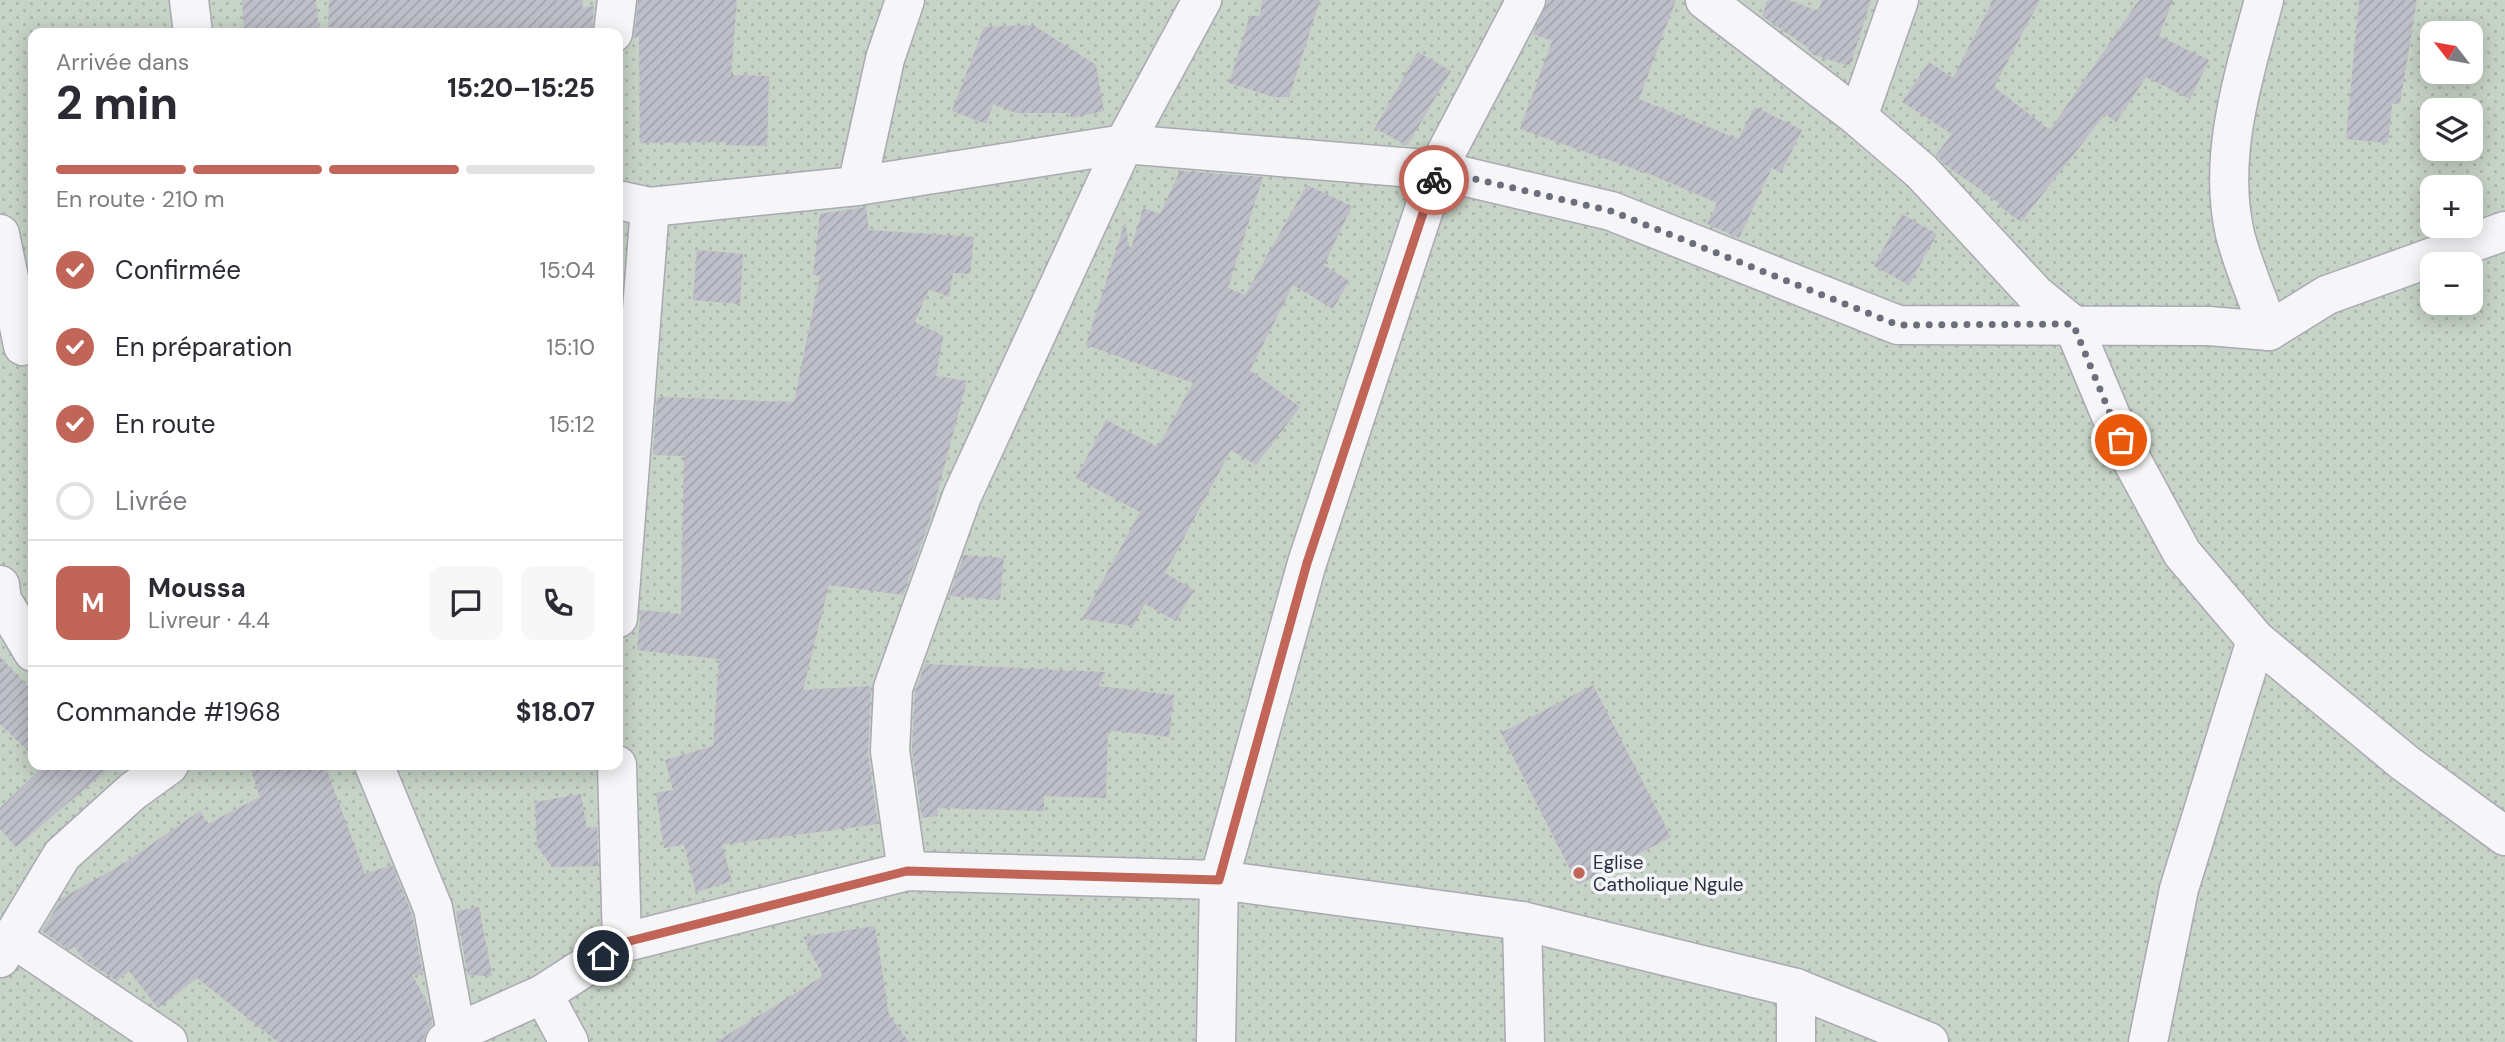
<!DOCTYPE html>
<html lang="fr">
<head>
<meta charset="utf-8">
<style>
  body { margin:0; font-family:"DM Sans",sans-serif; background:#f7f7f7; color:#2b2b33; height:100vh; display:flex; flex-direction:column; font-size:26px; white-space:nowrap }
  * { box-sizing:border-box; margin:0 }
  p { font-size:23px; color:#7c7c81 }
  .icon { flex:none; width:38px; height:38px; fill:none; stroke:currentColor; stroke-width:2; stroke-linecap:round; stroke-linejoin:round }
  .map { position:relative; flex:1; overflow:hidden }
  .drawer { position:absolute; left:28px; top:28px; width:595px; height:742px; display:flex; flex-direction:column; background:#fff; border-radius:14px; box-shadow:0 4px 18px #0003 }
  .drawer>* { flex:none }
  .needle { width:46px; rotate:301deg }
  .tools { position:absolute; left:2420px; top:21px; display:grid; gap:14px }
  .tools a { display:grid; place-items:center; width:63px; height:63px; border-radius:14px; background:#fff; box-shadow:0 4px 18px #0003; font-size:35px }
  .pin { position:absolute; display:grid; place-items:center; width:60px; height:60px; color:#fff; margin:-30px; border:4px solid #fff; border-radius:50%; box-shadow:0 2px 7px #0007 }
  .courier { position:absolute; display:grid; place-items:center; width:70px; height:70px; margin:-35px; border:5px solid #c06558; border-radius:50%; background:#fff; color:#222; box-shadow:0 2px 9px #0007 }
  .headline em { font-style:normal; font-weight:800 }
  .headline div { display:flex; flex-direction:column-reverse }
  .headline { display:flex; align-items:center; justify-content:space-between; height:119px; padding:0 28px }
  h1 { font-size:46px; font-weight:800; line-height:52px }
  .bar { display:grid; grid-template-columns:repeat(4,1fr); gap:10px 7px; align-content:center; height:84px; padding:0 28px }
  .bar i { height:9px; border-radius:5px; background:#e1e1e2 }
  .bar .current { background:#c06558 }
  .bar p { grid-column:span 4 }
  .line { display:flex; align-items:center; gap:18px; padding:0 28px; border-top:2px solid #e1e1e2 }
  .line div { flex:1 }
  .round { display:grid; place-items:center; flex:none; width:74px; height:74px; border-radius:14px; background:#f7f7f7 }
  ol { padding:0 28px; list-style:none }
  li { display:flex; align-items:center; gap:21px; height:77px }
  li p { margin-inline-start:auto }
  li .icon { padding:7px; border-radius:50%; background:#c06558; color:#fff; stroke-width:4 }
  li:last-child { color:#7c7c81 }
  li i { width:38px; height:38px; border:4px solid #e1e1e2; border-radius:50% }
  .map>svg:first-child { display:block }
</style>
</head>
<body>
<div class="map">
<svg width="2505" height="1042" viewBox="0 0 2505 1042">
  <defs>
    <pattern id="grass-dots" width="8" height="8" patternUnits="userSpaceOnUse" patternTransform="scale(1.75)"><rect width="8" height="8" fill="#c6d3c6"/><path d="M2 2h.1M6 6h.1" fill="none" stroke="#aab5ab" stroke-width="1.8" stroke-linecap="round"/></pattern>
    <pattern id="building-hatch" width="6" height="6" patternUnits="userSpaceOnUse" patternTransform="scale(1.75)"><rect width="6" height="6" fill="#bebfc9"/><path d="M-1 1l2-2M0 6l6-6M5 7l2-2" fill="none" stroke="#a4a4ae"/></pattern>
  </defs>
  <rect width="100%" height="100%" fill="#e4e4ea"/>
  <path fill="url(#grass-dots)" fill-rule="evenodd" d="M 0,0 L 2505,0 L 2505,1042 L 0,1042 ZM 33,33 L 618,33 L 618,765 L 33,765 ZM 2432,33 L 2471,33 L 2471,72 L 2432,72 ZM 2432,110 L 2471,110 L 2471,149 L 2432,149 ZM 2432,187 L 2471,187 L 2471,226 L 2432,226 ZM 2432,264 L 2471,264 L 2471,303 L 2432,303 Z"/>
  <g fill="url(#building-hatch)">
    <path d="M 242,0 L 316,0 L 319,33 L 244,33 Z"/>
    <path d="M 329,0 L 583,0 L 582,8 L 594,6 L 592,33 L 416,33 L 328,27 Z"/>
    <path d="M 638,0 L 737,0 L 731,75 L 769,76 L 767,146 L 726,145 L 726,142 L 640,143 L 639,37 L 634,38 Z"/>
    <path d="M 1262,0 L 1320,0 L 1289,97 L 1274,97 L 1229,83 L 1250,16 L 1260,16 Z"/>
    <path d="M 1548,0 L 1676,0 L 1639,99 L 1738,139 L 1755,107 L 1802,130 L 1781,173 L 1772,168 L 1739,238 L 1707,224 L 1717,203 L 1652,175 L 1520,129 L 1552,41 L 1533,34 Z"/>
    <path d="M 1768,0 L 1788,0 L 1818,11 L 1822,0 L 1871,0 L 1850,66 L 1811,54 L 1807,47 L 1762,16 Z"/>
    <path d="M 1993,0 L 2040,0 L 1994,87 L 2050,130 L 2139,0 L 2173,0 L 2159,36 L 2209,60 L 2190,99 L 2146,77 L 2116,122 L 2105,114 L 2021,222 L 1998,205 L 2004,197 L 1999,203 L 1944,164 L 1936,155 L 1952,134 L 1902,102 L 1929,62 L 1953,78 Z"/>
    <path d="M 2359,0 L 2417,0 L 2400,103 L 2392,104 L 2388,143 L 2346,139 Z"/>
    <path d="M 1033,25 L 1096,65 L 1104,111 L 1071,118 L 1070,113 L 1016,113 L 993,104 L 986,124 L 952,111 L 984,27 Z"/>
    <path d="M 1418,52 L 1451,71 L 1407,146 L 1375,128 Z"/>
    <path d="M 1180,171 L 1263,177 L 1228,288 L 1245,295 L 1307,185 L 1352,206 L 1324,265 L 1349,281 L 1333,309 L 1293,285 L 1250,370 L 1300,407 L 1256,465 L 1231,450 L 1165,573 L 1194,590 L 1176,621 L 1145,604 L 1133,626 L 1082,619 L 1140,512 L 1076,478 L 1106,420 L 1158,447 L 1193,383 L 1086,345 L 1125,222 L 1130,252 L 1143,208 L 1160,214 Z"/>
    <path d="M 866,207 L 869,230 L 974,237 L 970,274 L 953,273 L 949,297 L 929,289 L 915,322 L 943,336 L 936,376 L 967,381 L 931,517 L 903,595 L 829,585 L 803,690 L 871,686 L 868,754 L 878,824 L 722,845 L 732,881 L 696,892 L 684,845 L 664,848 L 656,793 L 673,790 L 665,760 L 713,746 L 719,659 L 637,650 L 641,610 L 681,614 L 684,456 L 653,455 L 657,397 L 794,402 L 820,276 L 813,275 L 820,214 Z"/>
    <path d="M 1902,214 L 1937,234 L 1909,285 L 1874,266 Z"/>
    <path d="M 697,250 L 743,254 L 740,304 L 693,300 Z"/>
    <path d="M 964,555 L 1004,558 L 1000,600 L 949,596 Z"/>
    <path d="M 0,657 L 33,691 L 33,756 L 0,724 Z"/>
    <path d="M 925,664 L 1106,672 L 1098,686 L 1174,695 L 1169,737 L 1108,730 L 1106,798 L 1044,796 L 1044,811 L 938,808 L 938,816 L 922,818 L 912,750 L 915,692 Z"/>
    <path d="M 1593,685 L 1671,837 L 1578,885 L 1501,733 Z"/>
    <path d="M 45,765 L 113,765 L 16,847 L 0,829 L 0,808 Z"/>
    <path d="M 249,765 L 325,765 L 365,874 L 392,865 L 412,914 L 423,975 L 412,974 L 429,1007 L 432,1024 L 425,1034 L 424,1042 L 278,1042 L 197,978 L 158,1008 L 129,971 L 117,981 L 85,960 L 74,947 L 69,950 L 42,931 L 62,898 L 123,864 L 200,811 L 208,824 L 260,797 Z"/>
    <path d="M 581,794 L 587,828 L 597,827 L 598,866 L 552,867 L 537,846 L 535,802 Z"/>
    <path d="M 479,907 L 492,976 L 468,975 L 456,911 Z"/>
    <path d="M 875,926 L 889,1015 L 909,1042 L 716,1042 L 823,976 L 803,937 Z"/>
  </g>
  <g fill="none" stroke-linecap="round" stroke-linejoin="round">
    <defs>
      <g id="street">
        <path d="M 189,0 L 193,33"/>
        <path d="M 1705,0 L 1858,117 L 1922,172 L 2035,294 L 2073,325 L 2121,440 L 2182,553 L 2256,640 L 2405,763 L 2505,836"/>
        <path d="M 2264,0 C 2244,75 2217,156 2235,234 C 2243,266 2258,299 2269,331"/>
        <path d="M 613,33 L 617,0"/>
        <path d="M 1858,117 L 1899,0"/>
        <path d="M 857,186 L 885,59 L 905,0"/>
        <path d="M 618,200 L 650,207 L 857,186 L 1124,144 L 1437,170 L 1611,211 L 1898,325 L 2209,326 L 2269,331 L 2327,295 L 2505,231"/>
        <path d="M 0,234 L 23,346"/>
        <path d="M 0,585 L 2,600 L 33,652"/>
        <path d="M 618,618 L 650,207"/>
        <path d="M 374,765 L 433,908 L 456,1033"/>
        <path d="M 617,765 L 622,943"/>
        <path d="M 907,871 L 890,751 L 893,688 L 962,496 L 1124,144 L 1202,0"/>
        <path d="M 1522,921 L 1525,1042"/>
        <path d="M 11,937 L 168,1042"/>
        <path d="M 0,958 L 62,855 L 133,791 L 169,765"/>
        <path d="M 1796,988 L 1796,1042"/>
        <path d="M 543,994 L 569,1042"/>
        <path d="M 445,1042 L 456,1033 L 543,994 L 622,943 L 907,871 L 1219,880 L 1522,921 L 1796,988 L 1929,1042"/>
        <path d="M 1216,1042 L 1219,880 L 1307,563 L 1437,170 L 1526,0"/>
        <path d="M 2148,1042 L 2179,889 L 2256,640"/>
      </g>
    </defs>
    <use href="#street" stroke="#a9aab4" stroke-width="41"/>
    <use href="#street" stroke="#f6f6f9" stroke-width="38"/>
  </g>
  <g fill="none" stroke-linecap="round" stroke-linejoin="round">
    <path stroke="#6d6e7c" stroke-width="7" stroke-dasharray="0 12.6" d="M 1434,180 L 1437,170 L 1611,211 L 1898,325 L 2073,324 L 2121,440"/>
    <path stroke="#c06558" stroke-width="9" d="M 603,956 L 622,943 L 907,871 L 1219,880 L 1307,563 L 1434,180"/>
  </g>
  <circle fill="#c06558" stroke="#f3f4f7" stroke-width="2.5" cx="1579" cy="873" r="7"/>
  <g text-anchor="middle" stroke-width="7" stroke-linejoin="round" paint-order="stroke">
    <g font-size="19" fill="#2d2f40" stroke="#f3f4f7" text-anchor="start">
      <text x="1593" y="869">Eglise<tspan x="1593" dy="22">Catholique Ngule</tspan></text>
    </g>
  </g>
</svg>
<div class="tools">
<a><svg class="needle" viewBox="-14 -14 28 28"><path d="M0-13l5 13h-10z" fill="#e53935"/><path d="M0 13l5-13h-10z" fill="#7c7c81"/></svg></a>
<a><svg class="icon" aria-label="layers" viewBox="0 0 24 24"><path d="M12 4l9 5-9 5-9-5zM3 14l9 5 9-5"/></svg></a>
<a>+</a>
<a>−</a>
</div>
<div class="pin" style="left:2121px;top:440px;background:#ea580c"><svg class="icon" aria-label="bag" viewBox="0 0 24 24"><path d="M5 8h14l-1 12H6zM9 8a3 3 0 0 1 6 0"/></svg></div>
<div class="pin" style="left:603px;top:956px;background:#1f2937"><svg class="icon" aria-label="home" viewBox="0 0 24 24"><path d="M3 11l9-7 9 7M6 9v11h12V9"/></svg></div>
<div class="courier" style="left:1434px;top:180px"><svg class="icon" aria-label="bike" viewBox="0 0 24 24"><circle cx="6" cy="16" r="4"/><circle cx="18" cy="16" r="4"/><path d="M6 16l4-8h5l3 8M10 8l3 8H6M13 5h3"/></svg></div>
<section class="drawer">
<div class="headline"><div><h1>2 min</h1><p>Arrivée dans</p></div><em>15:20–15:25</em></div>
<div class="bar"><i class="current"></i><i class="current"></i><i class="current"></i><i></i><p>En route · 210 m</p></div>
<ol>
<li><svg class="icon" aria-label="check" viewBox="0 0 24 24"><path d="M5 12l5 5 9-10"/></svg>Confirmée<p>15:04</p></li>
<li><svg class="icon" aria-label="check" viewBox="0 0 24 24"><path d="M5 12l5 5 9-10"/></svg>En préparation<p>15:10</p></li>
<li><svg class="icon" aria-label="check" viewBox="0 0 24 24"><path d="M5 12l5 5 9-10"/></svg>En route<p>15:12</p></li>
<li><i></i>Livrée</li>
</ol>
<div class="line" style="height:126px"><b class="round" style="background:#c06558;color:#fff">M</b><div><b>Moussa</b><p>Livreur · 4.4</p></div><a class="round"><svg class="icon" aria-label="chat" viewBox="0 0 24 24"><path d="M4 5h16v11H9l-5 4z"/></svg></a><a class="round"><svg class="icon" aria-label="phone" viewBox="0 0 24 24"><path d="M5 4h4l2 5-3 2q2 4 5 5l2-3 5 2v4C11 20 4 13 5 4z"/></svg></a></div>
<div class="line" style="height:91px"><div>Commande #1968</div><b>$18.07</b></div>
</section>
</div>
</body>
</html>
